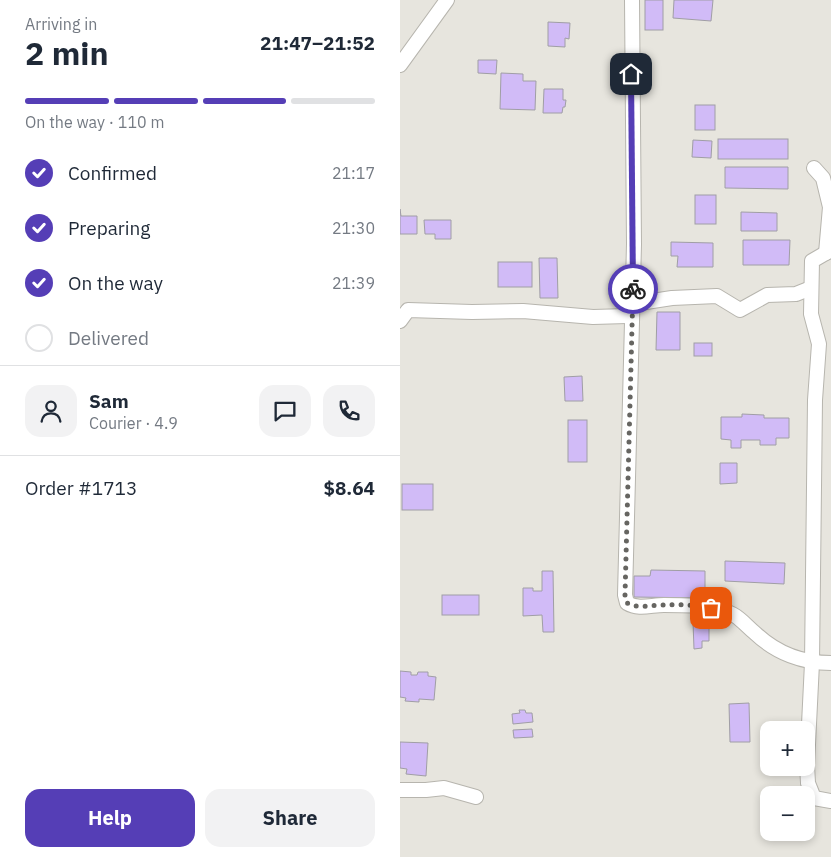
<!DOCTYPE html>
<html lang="en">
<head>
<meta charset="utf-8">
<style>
  body { margin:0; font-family:"IBM Plex Sans",sans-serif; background:#f2f2f3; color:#1f2937; height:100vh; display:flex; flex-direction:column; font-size:19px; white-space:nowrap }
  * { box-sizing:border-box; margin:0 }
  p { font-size:16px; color:#747a83 }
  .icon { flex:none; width:28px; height:28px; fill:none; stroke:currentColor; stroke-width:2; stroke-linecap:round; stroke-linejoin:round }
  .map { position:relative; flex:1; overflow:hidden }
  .drawer { display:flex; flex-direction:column; background:#fff; width:400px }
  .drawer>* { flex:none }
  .controls { position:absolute; left:360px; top:721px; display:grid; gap:10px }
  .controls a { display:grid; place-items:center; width:55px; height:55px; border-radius:10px; background:#fff; box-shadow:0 2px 8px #0003; font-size:25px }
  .pin { position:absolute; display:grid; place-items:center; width:42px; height:42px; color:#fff; margin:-21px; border-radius:10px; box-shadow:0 2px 8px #0006 }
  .courier { position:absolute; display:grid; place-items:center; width:50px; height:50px; margin:-25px; border:4px solid #553eb6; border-radius:50%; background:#fff; color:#222; box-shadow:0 1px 6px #0007 }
  .overview em { font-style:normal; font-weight:700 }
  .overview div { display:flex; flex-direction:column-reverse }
  .overview { display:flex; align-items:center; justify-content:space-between; height:85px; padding:0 25px }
  h1 { font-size:32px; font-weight:700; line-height:38px }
  .bar { display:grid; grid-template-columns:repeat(4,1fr); gap:8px 5px; align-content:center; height:60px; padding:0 25px }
  .bar i { height:6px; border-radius:4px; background:#e0e1e3 }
  .bar .on { background:#553eb6 }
  .bar p { grid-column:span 4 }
  .line { display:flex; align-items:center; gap:12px; padding:0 25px; border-top:1px solid #e0e1e3 }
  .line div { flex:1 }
  .round { display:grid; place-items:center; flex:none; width:52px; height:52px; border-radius:15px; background:#f2f2f3 }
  ol { padding:0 25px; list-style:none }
  li { display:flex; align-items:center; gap:15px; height:55px }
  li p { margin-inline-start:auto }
  li .icon { padding:5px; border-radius:50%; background:#553eb6; color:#fff; stroke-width:4 }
  li:last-child { color:#747a83 }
  li i { width:28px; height:28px; border:2px solid #e0e1e3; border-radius:50% }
  .cta { display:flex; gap:10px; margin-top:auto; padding:10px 25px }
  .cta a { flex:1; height:58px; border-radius:15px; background:#553eb6; color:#fff; font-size:20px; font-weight:700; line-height:58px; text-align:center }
  .cta a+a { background:#f2f2f3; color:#1f2937 }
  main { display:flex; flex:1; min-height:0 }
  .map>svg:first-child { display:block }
</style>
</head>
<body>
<main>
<section class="drawer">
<div class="overview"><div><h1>2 min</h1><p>Arriving in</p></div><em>21:47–21:52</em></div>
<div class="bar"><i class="on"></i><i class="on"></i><i class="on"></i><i></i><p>On the way · 110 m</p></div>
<ol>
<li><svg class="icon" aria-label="check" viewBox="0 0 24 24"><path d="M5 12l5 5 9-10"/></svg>Confirmed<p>21:17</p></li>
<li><svg class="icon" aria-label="check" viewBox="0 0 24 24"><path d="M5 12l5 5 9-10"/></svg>Preparing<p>21:30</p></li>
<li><svg class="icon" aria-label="check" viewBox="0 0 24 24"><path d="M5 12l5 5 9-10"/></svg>On the way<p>21:39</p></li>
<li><i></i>Delivered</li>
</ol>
<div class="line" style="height:90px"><a class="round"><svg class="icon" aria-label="person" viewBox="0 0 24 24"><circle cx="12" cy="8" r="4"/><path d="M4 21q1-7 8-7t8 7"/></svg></a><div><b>Sam</b><p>Courier · 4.9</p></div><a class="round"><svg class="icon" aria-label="chat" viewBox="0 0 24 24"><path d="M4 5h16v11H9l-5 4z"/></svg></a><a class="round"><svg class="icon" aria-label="phone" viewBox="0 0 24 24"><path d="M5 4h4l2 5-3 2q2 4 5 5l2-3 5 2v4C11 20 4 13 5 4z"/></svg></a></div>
<div class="line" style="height:65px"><div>Order #1713</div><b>$8.64</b></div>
<div class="cta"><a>Help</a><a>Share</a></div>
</section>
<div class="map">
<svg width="431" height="857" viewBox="0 0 431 857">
  <rect width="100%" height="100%" fill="#e7e5de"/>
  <g fill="#d1bbf7" stroke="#a09ea5">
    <rect x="245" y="0" width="18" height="30"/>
    <path d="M 274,0 L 313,0 L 311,21 L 273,18 Z"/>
    <path d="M 148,22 L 170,23 L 169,39 L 165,38 L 165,47 L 148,46 Z"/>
    <path d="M 78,60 L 97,60 L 96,74 L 78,73 Z"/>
    <path d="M 101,73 L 123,74 L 123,81 L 136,81 L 135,110 L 100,109 Z"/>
    <path d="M 144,89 L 163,89 L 163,100 L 166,100 L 165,107 L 163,107 L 162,113 L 143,113 Z"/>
    <rect x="295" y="105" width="20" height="25"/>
    <rect x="318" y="139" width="70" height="20"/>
    <path d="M 293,140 L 312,141 L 311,158 L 292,157 Z"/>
    <path d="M 325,167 L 388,167 L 388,189 L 325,188 Z"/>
    <rect x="295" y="195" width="21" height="29"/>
    <path d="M 0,209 L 1,216 L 17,216 L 17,234 L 0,234 Z"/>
    <path d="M 341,212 L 377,213 L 377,231 L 341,231 Z"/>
    <path d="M 24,220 L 51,220 L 51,239 L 35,239 L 35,234 L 25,234 Z"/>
    <path d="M 343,240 L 390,240 L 389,265 L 343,265 Z"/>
    <path d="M 271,242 L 313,243 L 313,267 L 277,267 L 278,256 L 271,256 Z"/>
    <path d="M 139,258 L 157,258 L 158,298 L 140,298 Z"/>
    <rect x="98" y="262" width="34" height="25"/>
    <path d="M 257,312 L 280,312 L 280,350 L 256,350 Z"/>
    <rect x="294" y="343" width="18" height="13"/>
    <path d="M 182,376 L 183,401 L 165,401 L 164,377 Z"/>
    <path d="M 342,414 L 364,415 L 364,418 L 389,418 L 389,438 L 376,438 L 376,445 L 360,445 L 360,440 L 341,440 L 341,448 L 331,448 L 331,440 L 321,439 L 321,417 L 342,417 Z"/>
    <rect x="168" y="420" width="19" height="42"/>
    <path d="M 320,463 L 337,463 L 337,483 L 320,484 Z"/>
    <rect x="2" y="484" width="31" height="26"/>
    <path d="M 325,561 L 385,563 L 384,584 L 325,581 Z"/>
    <path d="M 251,570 L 305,571 L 305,598 L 234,597 L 234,576 L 250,576 Z"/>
    <path d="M 142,571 L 153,571 L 154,632 L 143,632 L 142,615 L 123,616 L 123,588 L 133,588 L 133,591 L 142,591 Z"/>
    <rect x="42" y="595" width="37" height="20"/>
    <path d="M 293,622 L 309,623 L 309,641 L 302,641 L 302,648 L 294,649 Z"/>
    <path d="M 0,671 L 11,672 L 11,675 L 17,675 L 18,672 L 28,672 L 28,676 L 36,677 L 34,700 L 19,699 L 19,702 L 5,701 L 6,698 L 0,697 Z"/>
    <path d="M 349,703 L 350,742 L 330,742 L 329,704 Z"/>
    <path d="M 119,710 L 125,710 L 126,713 L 132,713 L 133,722 L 113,724 L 112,714 L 120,713 Z"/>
    <path d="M 132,729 L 133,737 L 114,738 L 113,730 Z"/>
    <path d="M 0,742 L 28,743 L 26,776 L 6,774 L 7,769 L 0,768 Z"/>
  </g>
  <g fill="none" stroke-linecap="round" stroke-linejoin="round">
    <defs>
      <g id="street">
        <path d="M 232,0 L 234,244 L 225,595 L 227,603 C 239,610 251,605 264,605 C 283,605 302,605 321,610 C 338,614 342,622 355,633 C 376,653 403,663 431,663"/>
        <path d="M 0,65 L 47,0"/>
        <path d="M 414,168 L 423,178 L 430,207 L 426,253"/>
        <path d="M 431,250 L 412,261 L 411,314 L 419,344 L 415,400 L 412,663 L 407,765 L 408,783 L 414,798 L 431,801"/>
        <path d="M 0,321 L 8,310 L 72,312 L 123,311 L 193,317 L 227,316 L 233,304 L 272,298 L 317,296 L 340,310 L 367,295 L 396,294 L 411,288"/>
        <path d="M 0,790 L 26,790 L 44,788 L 76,797"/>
      </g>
    </defs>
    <use href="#street" stroke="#b7b5ae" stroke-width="16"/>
    <use href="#street" stroke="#fff" stroke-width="14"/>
  </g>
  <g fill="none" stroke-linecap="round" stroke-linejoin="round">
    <path stroke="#666561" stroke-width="5" stroke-dasharray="0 9" d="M 233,289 L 225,595 L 227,603 C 239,609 249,605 262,605 C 278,604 295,605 311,608"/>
    <path stroke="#553eb6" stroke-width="6" d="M 231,74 L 233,289"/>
  </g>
</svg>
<div class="controls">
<a>+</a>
<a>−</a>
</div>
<div class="pin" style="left:311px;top:608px;background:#ea580c"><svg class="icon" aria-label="bag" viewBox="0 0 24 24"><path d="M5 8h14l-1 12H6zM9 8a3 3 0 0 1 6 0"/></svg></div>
<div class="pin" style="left:231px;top:74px;background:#1f2937"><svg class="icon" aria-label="home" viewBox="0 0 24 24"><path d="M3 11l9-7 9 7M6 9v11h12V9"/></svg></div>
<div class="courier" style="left:233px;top:289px"><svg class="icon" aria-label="bike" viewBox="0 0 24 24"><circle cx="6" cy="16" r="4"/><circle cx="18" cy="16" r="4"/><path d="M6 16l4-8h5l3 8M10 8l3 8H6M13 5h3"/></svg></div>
</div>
</main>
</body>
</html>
